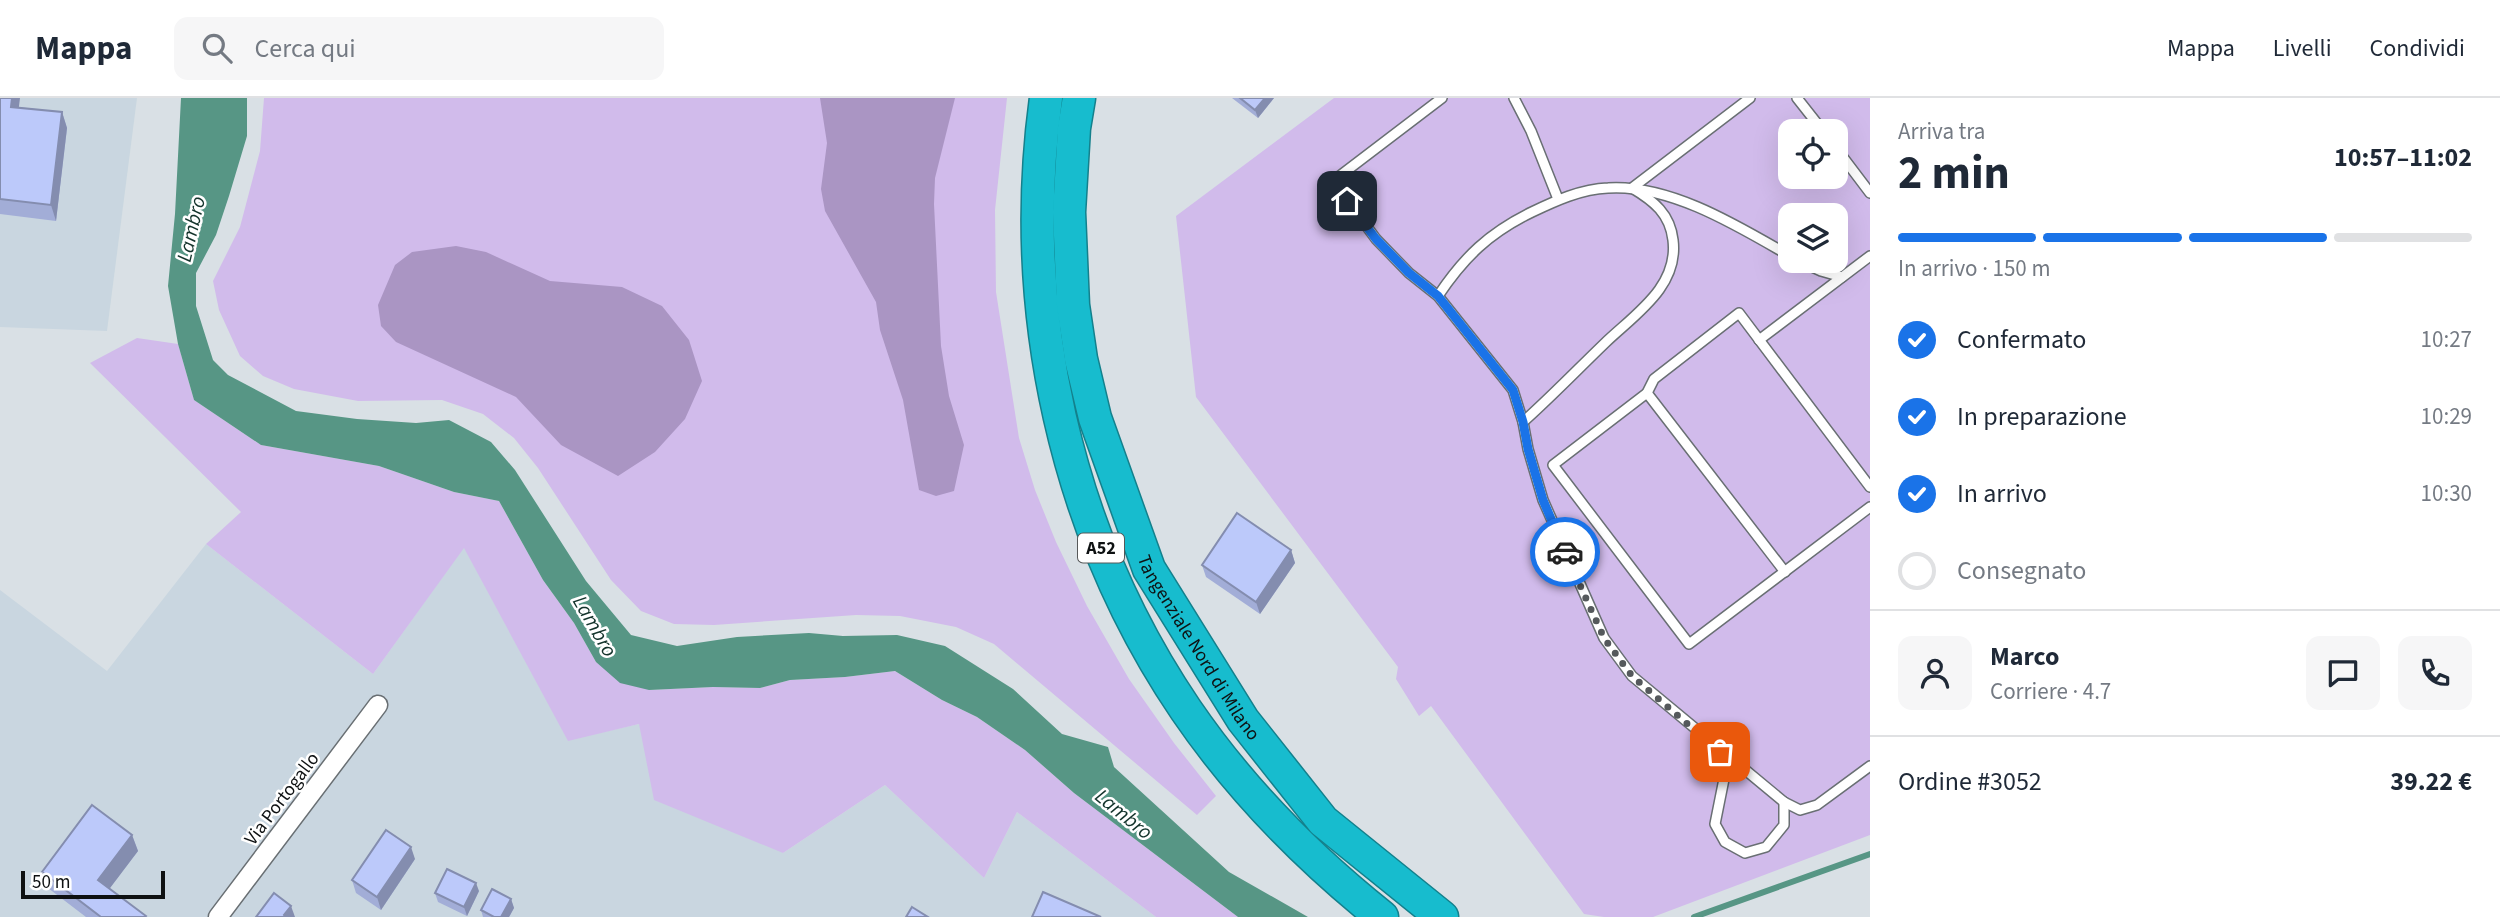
<!DOCTYPE html>
<html lang="it">
<head>
<meta charset="utf-8">
<style>
  body { margin:0; font-family:"Source Sans 3",sans-serif; background:#f6f6f7; color:#1f2937; height:100vh; display:flex; flex-direction:column; font-size:26px; white-space:nowrap }
  * { box-sizing:border-box; margin:0 }
  p { font-size:23px; color:#747a83 }
  .icon { flex:none; width:38px; height:38px; fill:none; stroke:currentColor; stroke-width:2; stroke-linecap:round; stroke-linejoin:round }
  .map { position:relative; flex:1; overflow:hidden }
  .drawer { display:flex; flex-direction:column; background:#fff; width:630px }
  .drawer>* { flex:none }
  .buttons { position:absolute; left:1778px; top:21px; display:grid; gap:14px }
  .buttons a { display:grid; place-items:center; width:70px; height:70px; border-radius:14px; background:#fff; box-shadow:0 7px 28px #0002; font-size:35px }
  .scale { position:absolute; left:21px; bottom:18px; width:144px; box-sizing:border-box; padding-left:7px; border:4px solid #0e1112; border-top:0; font-size:19px; line-height:24px; white-space:nowrap; color:#0e1112; -webkit-text-stroke:5px #fff; paint-order:stroke }
  .pin { position:absolute; display:grid; place-items:center; width:60px; height:60px; color:#fff; margin:-30px; border-radius:14px; box-shadow:0 4px 10px #0006 }
  .courier { position:absolute; display:grid; place-items:center; width:70px; height:70px; margin:-35px; border:5px solid #1a73e8; border-radius:50%; background:#fff; color:#222; box-shadow:0 2px 9px #0007 }
  .overview em { font-style:normal; font-weight:700 }
  .overview div { display:flex; flex-direction:column-reverse }
  .overview { display:flex; align-items:center; justify-content:space-between; height:119px; padding:0 28px }
  h1 { font-size:46px; font-weight:700; line-height:52px }
  .bar { display:grid; grid-template-columns:repeat(4,1fr); gap:10px 7px; align-content:center; height:84px; padding:0 28px }
  .bar i { height:9px; border-radius:5px; background:#e0e1e3 }
  .bar .selected { background:#1a73e8 }
  .bar p { grid-column:span 4 }
  .line { display:flex; align-items:center; gap:18px; padding:0 28px; border-top:2px solid #e0e1e3 }
  .line div { flex:1 }
  .round { display:grid; place-items:center; flex:none; width:74px; height:74px; border-radius:14px; background:#f6f6f7 }
  ol { padding:0 28px; list-style:none }
  li { display:flex; align-items:center; gap:21px; height:77px }
  li p { margin-inline-start:auto }
  li .icon { padding:7px; border-radius:50%; background:#1a73e8; color:#fff; stroke-width:4 }
  li:last-child { color:#747a83 }
  li i { width:38px; height:38px; border:4px solid #e0e1e3; border-radius:50% }
  header { display:flex; align-items:center; gap:42px; box-sizing:border-box; height:98px; padding:0 35px; background:#fff; border-bottom:2px solid #e0e1e3 }
  header strong { font-size:33px }
  nav { display:flex; gap:38px; margin-inline-start:auto; font-size:24px }
  .search { width:490px; height:63px; background:#f6f6f7; display:flex; align-items:center; gap:18px; box-sizing:border-box; padding:0 24px; border-radius:14px; color:#747a83; font-size:26px }
  main { display:flex; flex:1; min-height:0 }
  .map>svg:first-child { display:block }
</style>
</head>
<body>
<header>
<strong>Mappa</strong>
<div class="search"><svg class="icon" aria-label="search" viewBox="0 0 24 24"><circle cx="10" cy="10" r="6"/><path d="M15 15l6 6"/></svg>Cerca qui</div>
<nav><a>Mappa</a><a>Livelli</a><a>Condividi</a></nav>
</header>
<main>
<div class="map">
<svg width="1870" height="819" viewBox="0 0 1870 819">
  <rect width="100%" height="100%" fill="#d9e0e5"/>
  <g fill="#c9d6e0">
    <path d="M 0,0 L 137,0 L 107,233 L 0,229 Z"/>
    <path d="M 206,446 L 373,576 L 464,449 L 568,642 L 639,626 L 783,755 L 885,687 L 984,780 L 1017,714 L 1156,819 L 0,819 L 0,492 L 107,573 Z"/>
  </g>
  <g fill="#d1bbeb" fill-rule="evenodd">
    <path d="M 264,0 L 1007,0 L 995,112 L 996,194 L 1019,340 L 1035,392 L 1056,444 L 1087,508 L 1129,581 L 1174,645 L 1216,698 L 1197,717 L 994,546 L 956,529 L 900,518 L 856,517 L 714,527 L 674,526 L 641,513 L 611,482 L 538,370 L 514,340 L 483,316 L 442,302 L 358,303 L 294,291 L 263,278 L 240,258 L 219,212 L 213,183 L 240,129 L 260,53 Z"/>
    <path d="M 1334,0 L 1870,0 L 1870,737 L 1653,819 L 1604,819 L 1584,816 L 1431,608 L 1419,618 L 1396,581 L 1398,569 L 1196,299 L 1176,118 ZM 1790,33 L 1836,33 L 1836,79 L 1790,79 ZM 1790,117 L 1836,117 L 1836,163 L 1790,163 Z"/>
    <path d="M 137,240 L 178,246 L 194,302 L 261,347 L 379,368 L 454,394 L 499,403 L 543,482 L 574,525 L 596,564 L 650,592 L 713,589 L 760,590 L 790,582 L 845,579 L 895,573 L 942,602 L 977,619 L 1025,652 L 1074,695 L 1238,819 L 1156,819 L 1017,714 L 984,780 L 885,687 L 783,755 L 654,702 L 639,626 L 568,643 L 464,450 L 373,576 L 206,446 L 241,414 L 90,265 Z"/>
  </g>
  <g fill="#aa95c3">
    <path d="M 820,0 L 955,0 L 935,80 L 934,106 L 941,248 L 949,298 L 964,347 L 954,393 L 936,398 L 919,392 L 903,302 L 880,232 L 876,204 L 825,113 L 821,91 L 827,45 Z"/>
    <path d="M 456,148 L 486,154 L 550,183 L 622,189 L 662,208 L 689,242 L 702,283 L 685,321 L 655,354 L 618,378 L 561,347 L 516,299 L 396,244 L 381,228 L 378,207 L 395,167 L 412,154 Z"/>
  </g>
  <path fill="#579685" d="M 181,0 L 247,0 L 247,38 L 229,98 L 216,137 L 196,175 L 196,208 L 213,262 L 228,277 L 296,313 L 357,321 L 416,325 L 449,322 L 491,344 L 515,372 L 586,483 L 631,537 L 677,548 L 737,539 L 809,535 L 843,538 L 897,537 L 945,548 L 1013,591 L 1062,636 L 1108,649 L 1114,669 L 1229,774 L 1308,819 L 1238,819 L 1074,695 L 1025,652 L 977,619 L 942,602 L 895,573 L 845,579 L 790,582 L 760,590 L 713,589 L 649,592 L 620,585 L 596,564 L 574,525 L 543,482 L 499,403 L 454,394 L 379,368 L 261,347 L 194,302 L 178,246 L 168,188 L 175,116 Z"/>
  <g fill="none" stroke-linecap="round" stroke-linejoin="round">
    <path stroke="#579685" stroke-width="6" d="M 1694,819 L 1870,756"/>
    <defs>
      <g id="service">
        <path d="M 1442,0 L 1333,83 L 1376,141 L 1409,175 L 1438,198 L 1513,292 L 1523,324 L 1528,351 L 1543,402 L 1604,540 L 1632,578 L 1784,704 L 1800,712 L 1817,707 L 1870,668"/>
        <path d="M 1514,0 L 1531,33 L 1558,101"/>
        <path d="M 1797,0 L 1823,33"/>
        <path d="M 1836,50 L 1870,95"/>
        <path d="M 1799,163 L 1821,173 L 1842,179"/>
        <path d="M 1438,198 C 1464,159 1489,135 1532,114 C 1555,103 1581,91 1608,90 C 1670,86 1738,128 1790,158"/>
        <path d="M 1759,242 L 1870,158"/>
        <path d="M 1647,295 L 1785,474"/>
        <path d="M 1523,324 C 1551,299 1578,271 1605,245 C 1634,217 1679,189 1673,142 C 1670,116 1654,103 1632,90 L 1750,0"/>
        <path d="M 1870,389 L 1739,215 L 1654,281 L 1647,295 L 1553,367 L 1689,546 L 1870,409"/>
        <path d="M 1720,654 L 1725,676 L 1715,726 L 1725,744 L 1745,755 L 1766,749 L 1784,727 L 1784,704"/>
      </g>
      <path id="minor" d="M 218,819 L 378,607"/>
      <g id="motorway">
        <path d="M 1046,0 C 1017,212 1065,434 1186,612 C 1240,691 1308,760 1382,819"/>
        <path id="s1" d="M 1079,0 L 1074,30 L 1069,114 L 1073,207 L 1081,261 L 1095,320 L 1149,471 L 1243,622 L 1323,723 L 1442,819"/>
      </g>
    </defs>
    <use href="#service" stroke="#696f73" stroke-width="12"/>
    <use href="#minor" stroke="#696f73" stroke-width="21"/>
    <use href="#motorway" stroke="#14808c" stroke-width="35"/>
    <use href="#service" stroke="#fff" stroke-width="9"/>
    <use href="#minor" stroke="#fff" stroke-width="18"/>
    <use href="#motorway" stroke="#17bcce" stroke-width="32"/>
  </g>
  <g fill="#a2add7">
    <path d="M 0,0 L 18,9 L 62,14 L 67,30 L 56,123 L 0,116 Z"/>
    <path d="M 1232,0 L 1274,0 L 1258,20 Z"/>
    <path d="M 1291,452 L 1295,465 L 1260,516 L 1206,479 L 1202,467 Z"/>
    <path d="M 132,737 L 138,753 L 109,791 L 146,819 L 86,819 L 48,790 L 42,774 Z"/>
    <path d="M 415,761 L 381,812 L 356,795 L 352,782 Z"/>
    <path d="M 479,793 L 467,818 L 438,804 L 435,795 Z"/>
    <path d="M 511,801 L 514,810 L 509,819 L 483,819 L 481,812 Z"/>
  </g>
  <g fill="#848daf">
    <path d="M 12,0 L 20,0 L 17,24 L 11,9 Z"/>
    <path d="M 1265,0 L 1274,0 L 1258,20 L 1255,12 Z"/>
    <path d="M 62,14 L 67,30 L 56,123 L 51,107 Z"/>
    <path d="M 1291,452 L 1295,465 L 1260,516 L 1256,504 Z"/>
    <path d="M 132,737 L 138,753 L 104,798 L 98,782 Z"/>
    <path d="M 411,749 L 415,761 L 381,812 L 377,799 Z"/>
    <path d="M 476,785 L 479,793 L 467,818 L 464,809 Z"/>
    <path d="M 511,801 L 514,810 L 509,819 L 501,819 Z"/>
    <path d="M 291,808 L 295,819 L 284,819 L 284,817 Z"/>
  </g>
  <g fill="#bcc9fa" stroke="#848daf" stroke-width="2">
    <path d="M 0,0 L 12,0 L 11,9 L 62,14 L 51,107 L 0,101 Z"/>
    <path d="M 1240,0 L 1265,0 L 1255,12 Z"/>
    <path d="M 1237,415 L 1291,452 L 1256,504 L 1202,467 Z"/>
    <path d="M 92,707 L 132,737 L 98,782 L 146,818 L 145,819 L 101,819 L 42,774 Z"/>
    <path d="M 386,732 L 411,749 L 377,799 L 352,782 Z"/>
    <path d="M 447,771 L 476,785 L 464,809 L 435,795 Z"/>
    <path d="M 492,791 L 511,801 L 501,819 L 494,819 L 481,812 Z"/>
    <path d="M 1043,794 L 1101,819 L 1032,819 Z"/>
    <path d="M 274,795 L 291,808 L 284,817 L 286,819 L 256,819 Z"/>
    <path d="M 912,809 L 928,819 L 906,819 Z"/>
  </g>
  <g fill="none" stroke-linecap="round" stroke-linejoin="round">
    <path stroke="#55595c" stroke-width="7" stroke-dasharray="0 12.6" d="M 1565,454 L 1604,540 L 1632,578 L 1720,654"/>
    <path stroke="#1a73e8" stroke-width="9" d="M 1347,103 L 1376,141 L 1409,175 L 1438,198 L 1513,292 L 1523,324 L 1528,351 L 1543,402 L 1565,454"/>
  </g>
  <g text-anchor="middle" stroke-width="5" stroke-linejoin="round" paint-order="stroke">
    <rect fill="#fff" stroke="#565859" stroke-width="2" x="1078" y="435.5" width="46" height="29" rx="5"/>
    <g font-size="18" font-weight="bold" fill="#0e1112">
      <text x="1101" y="456">A52</text>
    </g>
    <g font-size="19" fill="#0e1112" stroke="#fff">
      <text dy="7" stroke="none"><textPath href="#s1" startOffset="576">Tangenziale Nord di Milano</textPath></text>
      <text transform="translate(281 700) rotate(-53)" y="7">Via Portogallo</text>
    </g>
    <g font-size="21" font-style="italic" fill="#13332b" stroke="#fff">
      <text transform="translate(191 131) rotate(-77)" y="7">Lambro</text>
      <text transform="translate(595 528) rotate(60)" y="7">Lambro</text>
      <text transform="translate(1124 716) rotate(39)" y="7">Lambro</text>
    </g>
  </g>
</svg>
<div class="buttons">
<a><svg class="icon" aria-label="locate" viewBox="0 0 24 24"><circle cx="12" cy="12" r="6"/><path d="M12 2v4M12 18v4M2 12h4M18 12h4"/></svg></a>
<a><svg class="icon" aria-label="layers" viewBox="0 0 24 24"><path d="M12 4l9 5-9 5-9-5zM3 14l9 5 9-5"/></svg></a>
</div>
<div class="scale">50 m</div>
<div class="pin" style="left:1720px;top:654px;background:#ea580c"><svg class="icon" aria-label="bag" viewBox="0 0 24 24"><path d="M5 8h14l-1 12H6zM9 8a3 3 0 0 1 6 0"/></svg></div>
<div class="pin" style="left:1347px;top:103px;background:#1f2937"><svg class="icon" aria-label="home" viewBox="0 0 24 24"><path d="M3 11l9-7 9 7M6 9v11h12V9"/></svg></div>
<div class="courier" style="left:1565px;top:454px"><svg class="icon" aria-label="car" viewBox="0 0 24 24"><path d="M5 17H2v-5l4-1 3-4h7l3 4 3 1v5h-3M9 17h6M6 11h13"/><circle cx="7" cy="17" r="2"/><circle cx="17" cy="17" r="2"/></svg></div>
</div>
<section class="drawer">
<div class="overview"><div><h1>2 min</h1><p>Arriva tra</p></div><em>10:57–11:02</em></div>
<div class="bar"><i class="selected"></i><i class="selected"></i><i class="selected"></i><i></i><p>In arrivo · 150 m</p></div>
<ol>
<li><svg class="icon" aria-label="check" viewBox="0 0 24 24"><path d="M5 12l5 5 9-10"/></svg>Confermato<p>10:27</p></li>
<li><svg class="icon" aria-label="check" viewBox="0 0 24 24"><path d="M5 12l5 5 9-10"/></svg>In preparazione<p>10:29</p></li>
<li><svg class="icon" aria-label="check" viewBox="0 0 24 24"><path d="M5 12l5 5 9-10"/></svg>In arrivo<p>10:30</p></li>
<li><i></i>Consegnato</li>
</ol>
<div class="line" style="height:126px"><a class="round"><svg class="icon" aria-label="person" viewBox="0 0 24 24"><circle cx="12" cy="8" r="4"/><path d="M4 21q1-7 8-7t8 7"/></svg></a><div><b>Marco</b><p>Corriere · 4.7</p></div><a class="round"><svg class="icon" aria-label="chat" viewBox="0 0 24 24"><path d="M4 5h16v11H9l-5 4z"/></svg></a><a class="round"><svg class="icon" aria-label="phone" viewBox="0 0 24 24"><path d="M5 4h4l2 5-3 2q2 4 5 5l2-3 5 2v4C11 20 4 13 5 4z"/></svg></a></div>
<div class="line" style="height:91px"><div>Ordine #3052</div><b>39.22 €</b></div>
</section>
</main>
</body>
</html>
